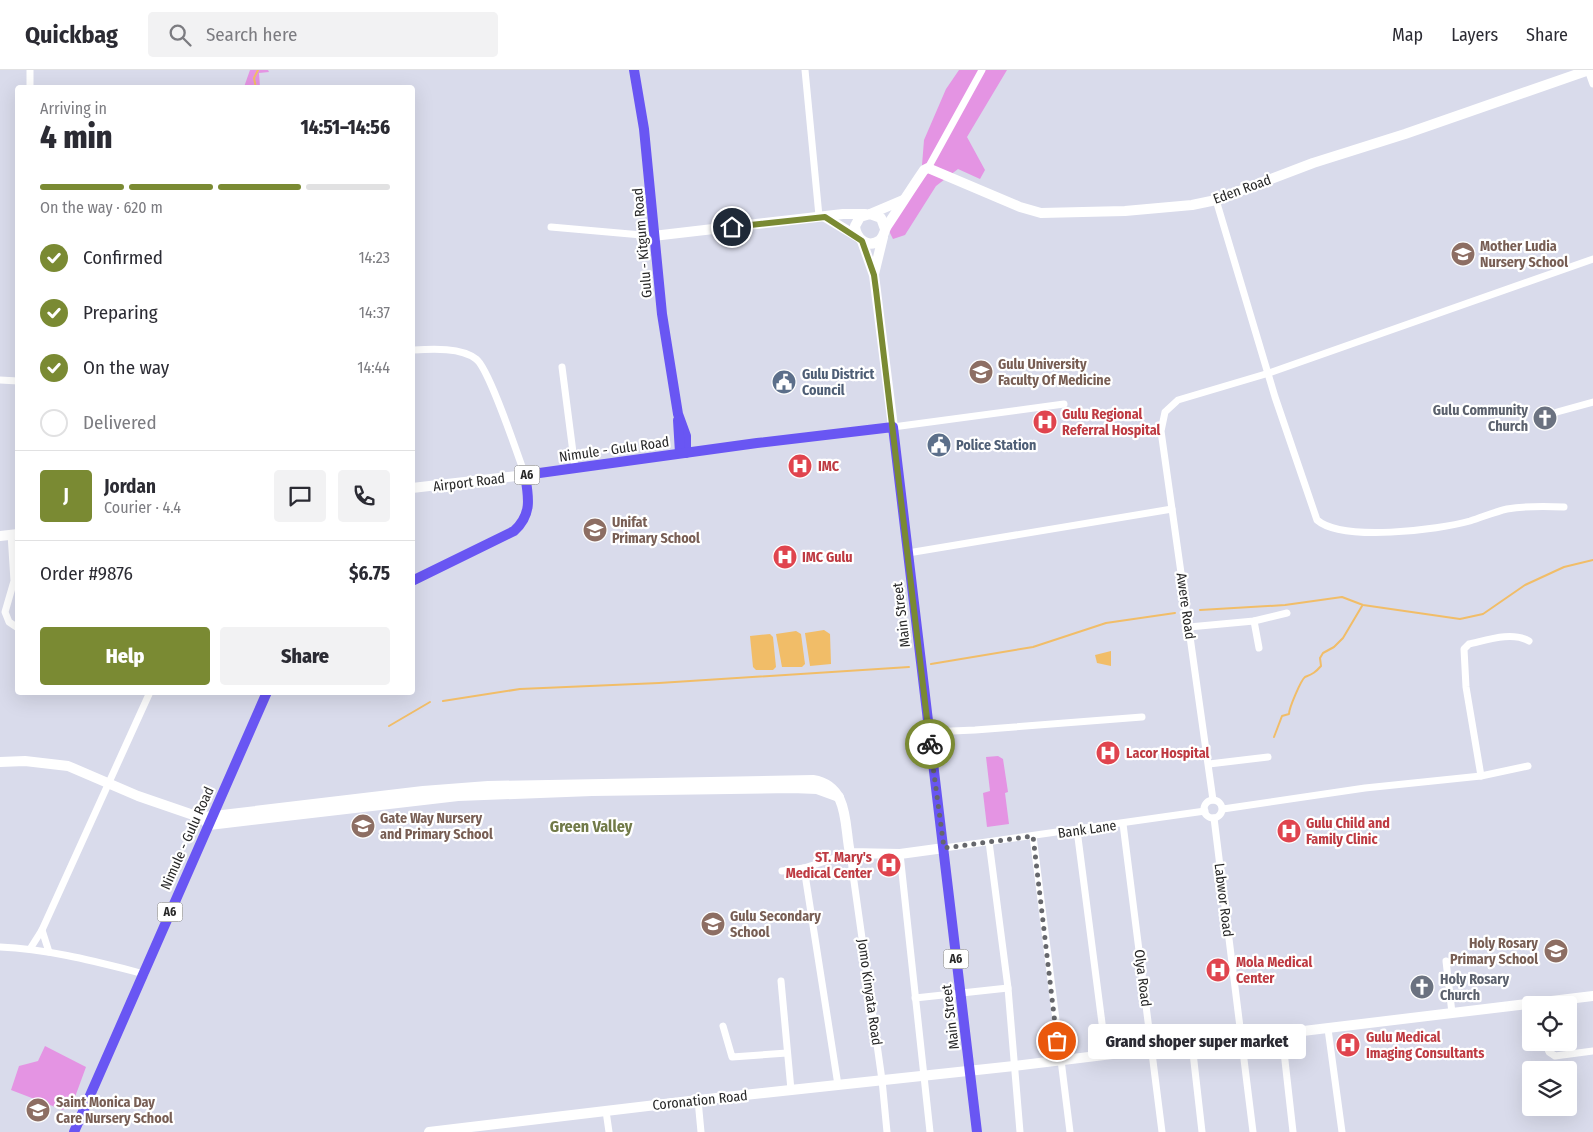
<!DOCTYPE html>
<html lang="en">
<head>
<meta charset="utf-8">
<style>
  body { margin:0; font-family:"Fira Sans Condensed",sans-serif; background:#f2f2f3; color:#2b2b33; height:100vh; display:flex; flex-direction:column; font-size:19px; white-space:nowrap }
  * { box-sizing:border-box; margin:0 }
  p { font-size:16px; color:#7c7c81 }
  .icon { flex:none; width:28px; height:28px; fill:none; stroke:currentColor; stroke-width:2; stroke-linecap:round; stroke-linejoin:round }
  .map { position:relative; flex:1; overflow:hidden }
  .sheet { position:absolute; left:15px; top:15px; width:400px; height:610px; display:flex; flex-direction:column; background:#fff; border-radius:5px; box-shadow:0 5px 20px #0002 }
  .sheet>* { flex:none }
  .tools { position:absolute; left:1522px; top:926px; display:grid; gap:10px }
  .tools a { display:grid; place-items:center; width:55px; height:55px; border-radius:5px; background:#fff; box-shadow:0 5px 20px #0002; font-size:25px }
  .pin { position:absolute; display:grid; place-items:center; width:42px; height:42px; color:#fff; margin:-21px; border:2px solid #fff; border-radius:50%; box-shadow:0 1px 5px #0007 }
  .courier { position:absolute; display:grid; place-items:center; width:50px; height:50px; margin:-25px; border:4px solid #7a8a33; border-radius:50%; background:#fff; color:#222; box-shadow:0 1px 6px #0007 }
  .bubble { position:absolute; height:35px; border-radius:5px; background:#fff; box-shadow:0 5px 20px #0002; font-size:16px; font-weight:800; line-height:35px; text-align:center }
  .head em { font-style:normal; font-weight:800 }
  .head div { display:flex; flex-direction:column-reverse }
  .head { display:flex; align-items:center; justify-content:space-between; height:85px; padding:0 25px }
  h1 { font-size:32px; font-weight:800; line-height:38px }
  .bar { display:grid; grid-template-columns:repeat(4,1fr); gap:8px 5px; align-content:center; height:60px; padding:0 25px }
  .bar i { height:6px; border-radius:4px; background:#e1e1e2 }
  .bar .on { background:#7a8a33 }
  .bar p { grid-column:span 4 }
  .line { display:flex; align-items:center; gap:12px; padding:0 25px; border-top:1px solid #e1e1e2 }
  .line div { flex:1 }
  .round { display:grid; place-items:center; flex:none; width:52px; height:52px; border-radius:5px; background:#f2f2f3 }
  ol { padding:0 25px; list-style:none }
  li { display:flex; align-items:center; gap:15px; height:55px }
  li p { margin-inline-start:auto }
  li .icon { padding:5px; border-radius:50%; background:#7a8a33; color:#fff; stroke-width:4 }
  li:last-child { color:#7c7c81 }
  li i { width:28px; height:28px; border:2px solid #e1e1e2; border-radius:50% }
  .button { display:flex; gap:10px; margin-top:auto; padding:10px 25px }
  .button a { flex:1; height:58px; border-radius:5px; background:#7a8a33; color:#fff; font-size:20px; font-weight:800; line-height:58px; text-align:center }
  .button a+a { background:#f2f2f3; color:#2b2b33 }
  header { display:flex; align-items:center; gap:30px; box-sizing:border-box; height:70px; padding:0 25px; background:#fff; border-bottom:1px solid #e1e1e2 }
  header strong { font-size:24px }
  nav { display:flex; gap:28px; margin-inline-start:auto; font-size:18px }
  .search { width:350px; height:45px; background:#f2f2f3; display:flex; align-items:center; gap:12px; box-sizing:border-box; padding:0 18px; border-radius:5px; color:#7c7c81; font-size:19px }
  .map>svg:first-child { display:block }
</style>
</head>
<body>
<header>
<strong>Quickbag</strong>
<div class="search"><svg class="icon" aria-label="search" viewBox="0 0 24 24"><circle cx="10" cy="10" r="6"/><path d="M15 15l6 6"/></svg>Search here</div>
<nav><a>Map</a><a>Layers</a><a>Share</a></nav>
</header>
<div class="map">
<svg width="1593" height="1062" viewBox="0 0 1593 1062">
  <rect width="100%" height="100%" fill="#d9dbeb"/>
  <g fill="#e494e3">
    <path d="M 250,0 L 268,0 L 269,2 L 259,3 L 260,17 L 244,17 Z"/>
    <path d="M 959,0 L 1007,0 L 967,67 L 985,100 L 980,109 L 958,99 L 936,116 L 905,165 L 893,169 L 889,161 L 921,108 L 924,70 L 946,19 Z"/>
    <path d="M 998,686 L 1003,689 L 1008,722 L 1005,723 L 1009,754 L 987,757 L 983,723 L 990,721 L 986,687 Z"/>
    <path d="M 45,976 L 86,997 L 75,1027 L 63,1040 L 11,1020 L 19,996 L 38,991 Z"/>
  </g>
  <g fill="#f1bd68">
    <path d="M 824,560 L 830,564 L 831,594 L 810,596 L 805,563 Z"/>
    <path d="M 796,561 L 801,564 L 805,594 L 802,597 L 782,597 L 776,564 Z"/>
    <path d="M 770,564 L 773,567 L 776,597 L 773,600 L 756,600 L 753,597 L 750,566 Z"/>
    <path d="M 1111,581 L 1111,596 L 1097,593 L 1095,585 Z"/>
  </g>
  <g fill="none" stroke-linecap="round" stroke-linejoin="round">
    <g stroke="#f1bd68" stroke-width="2">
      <path d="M 256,18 L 254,8 L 258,0"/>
      <path d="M 1200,540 L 1285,535 L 1342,527 L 1363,535 L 1460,549 L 1483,544 L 1525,515 L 1564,497 L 1593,490"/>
      <path d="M 931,594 L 1033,577 L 1106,553 L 1175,543"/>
      <path d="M 443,631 L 520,619 L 659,613 L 909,597"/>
      <path d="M 389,656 L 430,632"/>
      <path d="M 1274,667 L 1282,646 L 1289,644 C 1289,638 1301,610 1305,607 C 1312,604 1315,603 1321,596 L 1320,588 L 1323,583 L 1334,577 L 1343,568 L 1362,536"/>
    </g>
    <g stroke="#fff" stroke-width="7">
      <path d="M 30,0 L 30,18"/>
      <path d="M 805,0 L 819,146"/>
      <path d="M 1588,0 L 1593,14"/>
      <path d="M 928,98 L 982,0"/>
      <path d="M 1216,130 L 1275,327 L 1317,450 C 1342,472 1438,460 1470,451 C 1483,447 1494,442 1507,439 C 1525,436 1546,436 1564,437"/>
      <path d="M 551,157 L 653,166"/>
      <path d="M 412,280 C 431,279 461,277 476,289 C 489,298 518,386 525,405"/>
      <path d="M 562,297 L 575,398"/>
      <path d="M 0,310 L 18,311"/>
      <path d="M 1557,342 L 1593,332"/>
      <path d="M 893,357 L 1064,334"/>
      <path d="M 11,464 L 14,511 L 5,542 L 9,552 L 18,558"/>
      <path d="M 908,483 L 1172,439"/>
      <path d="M 1254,551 L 1259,578"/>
      <path d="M 1189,557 L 1254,551 L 1287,543"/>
      <path d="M 929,662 L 975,660 L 1142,647"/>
      <path d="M 1209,694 L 1268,687"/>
      <path d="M 1481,706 L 1466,617 L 1464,579 L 1469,574 C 1487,570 1512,561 1529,571"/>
      <path d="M 1213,730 L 1161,361 L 1165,342 L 1178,330 L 1269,303 L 1593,189"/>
      <circle cx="1213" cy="739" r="9"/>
      <path d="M 1223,739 L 1365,718 L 1481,706 L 1528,696"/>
      <path d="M 1214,748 L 1253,1062"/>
      <path d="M 1123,754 L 1162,1062"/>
      <path d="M 1077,760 L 1106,984"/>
      <path d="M 1033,766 L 1070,1062"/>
      <path d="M 989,772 L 1008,918 L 1020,1062"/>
      <path d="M 944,778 L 1205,741"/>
      <path d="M 900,784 L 930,1062"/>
      <path d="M 804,798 L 838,1015"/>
      <path d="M 782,801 L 804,798 L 850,783 L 882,1010 L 887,1062"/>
      <path d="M 42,860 L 49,882"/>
      <path d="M 0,877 C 49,879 97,892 145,904"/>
      <path d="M 30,879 L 42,860 L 150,622"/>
      <path d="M 1446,891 L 1452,943"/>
      <path d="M 781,911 L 791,1020"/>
      <path d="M 915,928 L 1008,918"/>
      <path d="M 723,956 L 732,987 L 787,983"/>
      <path d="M 1328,959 L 1342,1062"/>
      <path d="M 1282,964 L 1293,1062"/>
      <path d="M 1545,972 L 1549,982 L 1555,986 L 1593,981"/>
      <path d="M 1192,974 L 1202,1062"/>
      <path d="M 698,1030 L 701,1062"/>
      <path d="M 606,1041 L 609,1062"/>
    </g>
    <g stroke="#fff" stroke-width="10">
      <path d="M 870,144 L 903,130"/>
      <path d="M 825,147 L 858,167"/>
      <path d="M 885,159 L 881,148 L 870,144 L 860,147 L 855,156 C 856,169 868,179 880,170 C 884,166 884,161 887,156 C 899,138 911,119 924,100 L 928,98 L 1020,137 L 1041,143 L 1125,141 L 1192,135 L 1216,130 L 1313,93 L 1405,64 L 1589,0"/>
      <path d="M 653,166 L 843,144 L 865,144"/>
      <path d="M 862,171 L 874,205 L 893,357"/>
      <path d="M 874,204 L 883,167"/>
      <path d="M 412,418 L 525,405"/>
      <path d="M 0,466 L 18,464"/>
      <path d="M 0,692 L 25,691 L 68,696 L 138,726 L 202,748 L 209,755 L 458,726 L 592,721 L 792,718 L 817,719 L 839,727"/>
      <path d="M 205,747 L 423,721 L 488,716 L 813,710 C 850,716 844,756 850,783 L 900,784 L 944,778"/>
      <path d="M 429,1062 L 698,1030 L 1014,996 L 1593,926"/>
    </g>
    <g stroke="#6956f3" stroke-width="10">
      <path d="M 634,0 L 644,59 L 662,244 L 678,344 L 686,366 L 686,383"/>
      <path d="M 678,350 L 680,383"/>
      <path d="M 412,511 L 514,461 C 532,445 529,428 525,405 L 757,373 L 893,357 L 977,1062"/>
      <path d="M 74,1062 L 267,622"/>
    </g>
  </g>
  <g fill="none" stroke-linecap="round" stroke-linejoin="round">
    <path stroke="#66676c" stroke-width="5" stroke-dasharray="0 9" d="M 930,674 L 944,778 L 1033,766 L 1057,971"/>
    <path stroke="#7a8a33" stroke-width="6" d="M 732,157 L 825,147 L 862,171 L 874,205 L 876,220 L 930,674"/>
  </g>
  <defs>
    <symbol id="school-disc" viewBox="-11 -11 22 22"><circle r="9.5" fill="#8d6e63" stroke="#fff"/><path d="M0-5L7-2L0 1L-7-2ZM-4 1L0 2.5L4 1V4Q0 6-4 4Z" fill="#fff"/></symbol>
    <symbol id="university-disc" viewBox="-11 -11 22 22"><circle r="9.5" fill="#8d6e63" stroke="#fff"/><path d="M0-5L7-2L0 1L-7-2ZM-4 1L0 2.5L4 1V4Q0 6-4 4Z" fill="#fff"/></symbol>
    <symbol id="civic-disc" viewBox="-11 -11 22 22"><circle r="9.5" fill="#5c6f8a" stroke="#fff"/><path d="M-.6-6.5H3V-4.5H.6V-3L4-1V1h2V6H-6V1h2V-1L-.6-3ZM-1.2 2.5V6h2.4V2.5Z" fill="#fff"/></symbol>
    <symbol id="church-disc" viewBox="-11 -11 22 22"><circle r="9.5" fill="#6b7280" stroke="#fff"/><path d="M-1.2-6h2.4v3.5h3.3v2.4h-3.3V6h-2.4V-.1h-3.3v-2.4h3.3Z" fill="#fff"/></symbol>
    <symbol id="hospital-disc" viewBox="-11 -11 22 22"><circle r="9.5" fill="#e0444e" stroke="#fff"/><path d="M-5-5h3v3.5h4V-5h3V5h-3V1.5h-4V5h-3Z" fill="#fff"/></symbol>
  </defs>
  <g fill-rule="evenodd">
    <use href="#school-disc" x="1449" y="170" width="28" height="28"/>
    <use href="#university-disc" x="967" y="288" width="28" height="28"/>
    <use href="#civic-disc" x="770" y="298" width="28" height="28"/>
    <use href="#church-disc" x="1531" y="334" width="28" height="28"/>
    <use href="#hospital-disc" x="1031" y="338" width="28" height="28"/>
    <use href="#civic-disc" x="925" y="361" width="28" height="28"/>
    <use href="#hospital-disc" x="786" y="382" width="28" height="28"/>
    <use href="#school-disc" x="581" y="446" width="28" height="28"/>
    <use href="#hospital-disc" x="771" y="473" width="28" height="28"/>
    <use href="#hospital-disc" x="1094" y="669" width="28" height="28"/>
    <use href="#school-disc" x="349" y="742" width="28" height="28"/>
    <use href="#hospital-disc" x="1275" y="747" width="28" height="28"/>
    <use href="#hospital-disc" x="875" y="781" width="28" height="28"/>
    <use href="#school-disc" x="699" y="840" width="28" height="28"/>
    <use href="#school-disc" x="1542" y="867" width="28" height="28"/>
    <use href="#hospital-disc" x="1204" y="886" width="28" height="28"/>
    <use href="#church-disc" x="1408" y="903" width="28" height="28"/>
    <use href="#hospital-disc" x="1334" y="961" width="28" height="28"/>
    <use href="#school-disc" x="24" y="1026" width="28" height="28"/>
  </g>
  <g text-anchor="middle" stroke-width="4.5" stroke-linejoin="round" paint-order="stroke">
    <g fill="#fff" stroke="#686868" stroke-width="1">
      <rect x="514.5" y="395.5" width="25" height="19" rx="4"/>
      <rect x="157.5" y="832.5" width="25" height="19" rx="4"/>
      <rect x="943.5" y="879.5" width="25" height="19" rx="4"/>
    </g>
    <g font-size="12" font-weight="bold" fill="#282828">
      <text x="527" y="409">A6</text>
      <text x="170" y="846">A6</text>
      <text x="956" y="893">A6</text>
    </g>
    <g font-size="14" fill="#282828" stroke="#fff">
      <text transform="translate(1242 119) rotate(-20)" y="5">Eden Road</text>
      <text transform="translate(642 173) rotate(-95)" y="5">Gulu - Kitgum Road</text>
      <text transform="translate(614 379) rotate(-8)" y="5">Nimule - Gulu Road</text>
      <text transform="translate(469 412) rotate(-7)" y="5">Airport Road</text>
      <text transform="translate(1186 536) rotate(82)" y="5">Awere Road</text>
      <text transform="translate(901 545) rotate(-97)" y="5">Main Street</text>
      <text transform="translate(1087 759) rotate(-8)" y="5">Bank Lane</text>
      <text transform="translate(187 768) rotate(-66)" y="5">Nimule - Gulu Road</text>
      <text transform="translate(1224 830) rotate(83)" y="5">Labwor Road</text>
      <text transform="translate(1143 908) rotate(83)" y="5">Olya Road</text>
      <text transform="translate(870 922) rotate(82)" y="5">Jomo Kinyata Road</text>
      <text transform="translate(950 947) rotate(-97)" y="5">Main Street</text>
      <text transform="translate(700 1030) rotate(-6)" y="5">Coronation Road</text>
    </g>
    <g font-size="14" font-weight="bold" fill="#785e54" stroke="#fff" text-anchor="start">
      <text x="1480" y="181">Mother Ludia<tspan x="1480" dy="16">Nursery School</tspan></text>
      <text x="998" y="299">Gulu University<tspan x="998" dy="16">Faculty Of Medicine</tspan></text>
      <text x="612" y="457">Unifat<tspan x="612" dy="16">Primary School</tspan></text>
      <text x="380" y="753">Gate Way Nursery<tspan x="380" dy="16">and Primary School</tspan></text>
      <text x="730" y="851">Gulu Secondary<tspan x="730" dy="16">School</tspan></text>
      <text x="1538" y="878" text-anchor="end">Holy Rosary<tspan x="1538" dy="16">Primary School</tspan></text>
      <text x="56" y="1037">Saint Monica Day<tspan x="56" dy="16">Care Nursery School</tspan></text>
    </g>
    <g font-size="14" font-weight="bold" fill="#4e5e75" stroke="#fff" text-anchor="start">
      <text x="802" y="309">Gulu District<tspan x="802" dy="16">Council</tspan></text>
      <text x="956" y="380">Police Station</text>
    </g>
    <g font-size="14" font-weight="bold" fill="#5b616d" stroke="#fff" text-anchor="end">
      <text x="1528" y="345">Gulu Community<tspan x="1528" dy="16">Church</tspan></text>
      <text x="1440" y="914" text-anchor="start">Holy Rosary<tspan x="1440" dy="16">Church</tspan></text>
    </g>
    <g font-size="14" font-weight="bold" fill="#be3a42" stroke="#fff" text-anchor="start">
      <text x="1062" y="349">Gulu Regional<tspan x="1062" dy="16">Referral Hospital</tspan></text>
      <text x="818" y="401">IMC</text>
      <text x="802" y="492">IMC Gulu</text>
      <text x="1126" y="688">Lacor Hospital</text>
      <text x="1306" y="758">Gulu Child and<tspan x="1306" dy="16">Family Clinic</tspan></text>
      <text x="872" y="792" text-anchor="end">ST. Mary's<tspan x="872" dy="16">Medical Center</tspan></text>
      <text x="1236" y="897">Mola Medical<tspan x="1236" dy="16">Center</tspan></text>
      <text x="1366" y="972">Gulu Medical<tspan x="1366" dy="16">Imaging Consultants</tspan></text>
    </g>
    <g font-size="16" font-weight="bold" fill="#717a48" stroke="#fff">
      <text x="591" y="762">Green Valley</text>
    </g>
  </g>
</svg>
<div class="tools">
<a><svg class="icon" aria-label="locate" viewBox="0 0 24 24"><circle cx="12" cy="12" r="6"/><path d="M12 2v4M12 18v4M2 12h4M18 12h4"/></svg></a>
<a><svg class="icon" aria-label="layers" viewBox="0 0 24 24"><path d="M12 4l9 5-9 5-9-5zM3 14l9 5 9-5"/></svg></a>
</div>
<div class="pin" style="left:1057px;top:971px;background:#ea580c"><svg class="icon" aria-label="bag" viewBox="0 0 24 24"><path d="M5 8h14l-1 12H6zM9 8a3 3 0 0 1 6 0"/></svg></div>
<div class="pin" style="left:732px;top:157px;background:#1f2937"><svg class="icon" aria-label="home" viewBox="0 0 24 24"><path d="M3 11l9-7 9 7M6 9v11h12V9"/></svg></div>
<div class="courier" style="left:930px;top:674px"><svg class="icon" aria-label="bike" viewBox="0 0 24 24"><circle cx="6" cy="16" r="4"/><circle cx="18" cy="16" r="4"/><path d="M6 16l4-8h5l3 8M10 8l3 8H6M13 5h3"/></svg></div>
<div class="bubble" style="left:1088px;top:954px;width:218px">Grand shoper super market</div>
<section class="sheet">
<div class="head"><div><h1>4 min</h1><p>Arriving in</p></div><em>14:51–14:56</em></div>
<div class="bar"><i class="on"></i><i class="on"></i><i class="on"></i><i></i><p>On the way · 620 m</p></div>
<ol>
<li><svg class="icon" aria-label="check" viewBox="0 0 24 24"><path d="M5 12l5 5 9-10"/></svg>Confirmed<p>14:23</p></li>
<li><svg class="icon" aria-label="check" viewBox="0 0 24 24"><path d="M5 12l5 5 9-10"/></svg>Preparing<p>14:37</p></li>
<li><svg class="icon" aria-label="check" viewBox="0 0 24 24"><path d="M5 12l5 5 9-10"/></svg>On the way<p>14:44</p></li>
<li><i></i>Delivered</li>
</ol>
<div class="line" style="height:90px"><b class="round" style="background:#7a8a33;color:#fff">J</b><div><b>Jordan</b><p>Courier · 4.4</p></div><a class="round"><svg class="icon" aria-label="chat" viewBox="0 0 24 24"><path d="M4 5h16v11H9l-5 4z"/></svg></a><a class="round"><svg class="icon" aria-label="phone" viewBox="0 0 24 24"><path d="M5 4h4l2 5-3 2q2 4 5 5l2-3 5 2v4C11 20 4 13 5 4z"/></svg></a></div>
<div class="line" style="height:65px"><div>Order #9876</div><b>$6.75</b></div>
<div class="button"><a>Help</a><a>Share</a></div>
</section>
</div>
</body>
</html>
